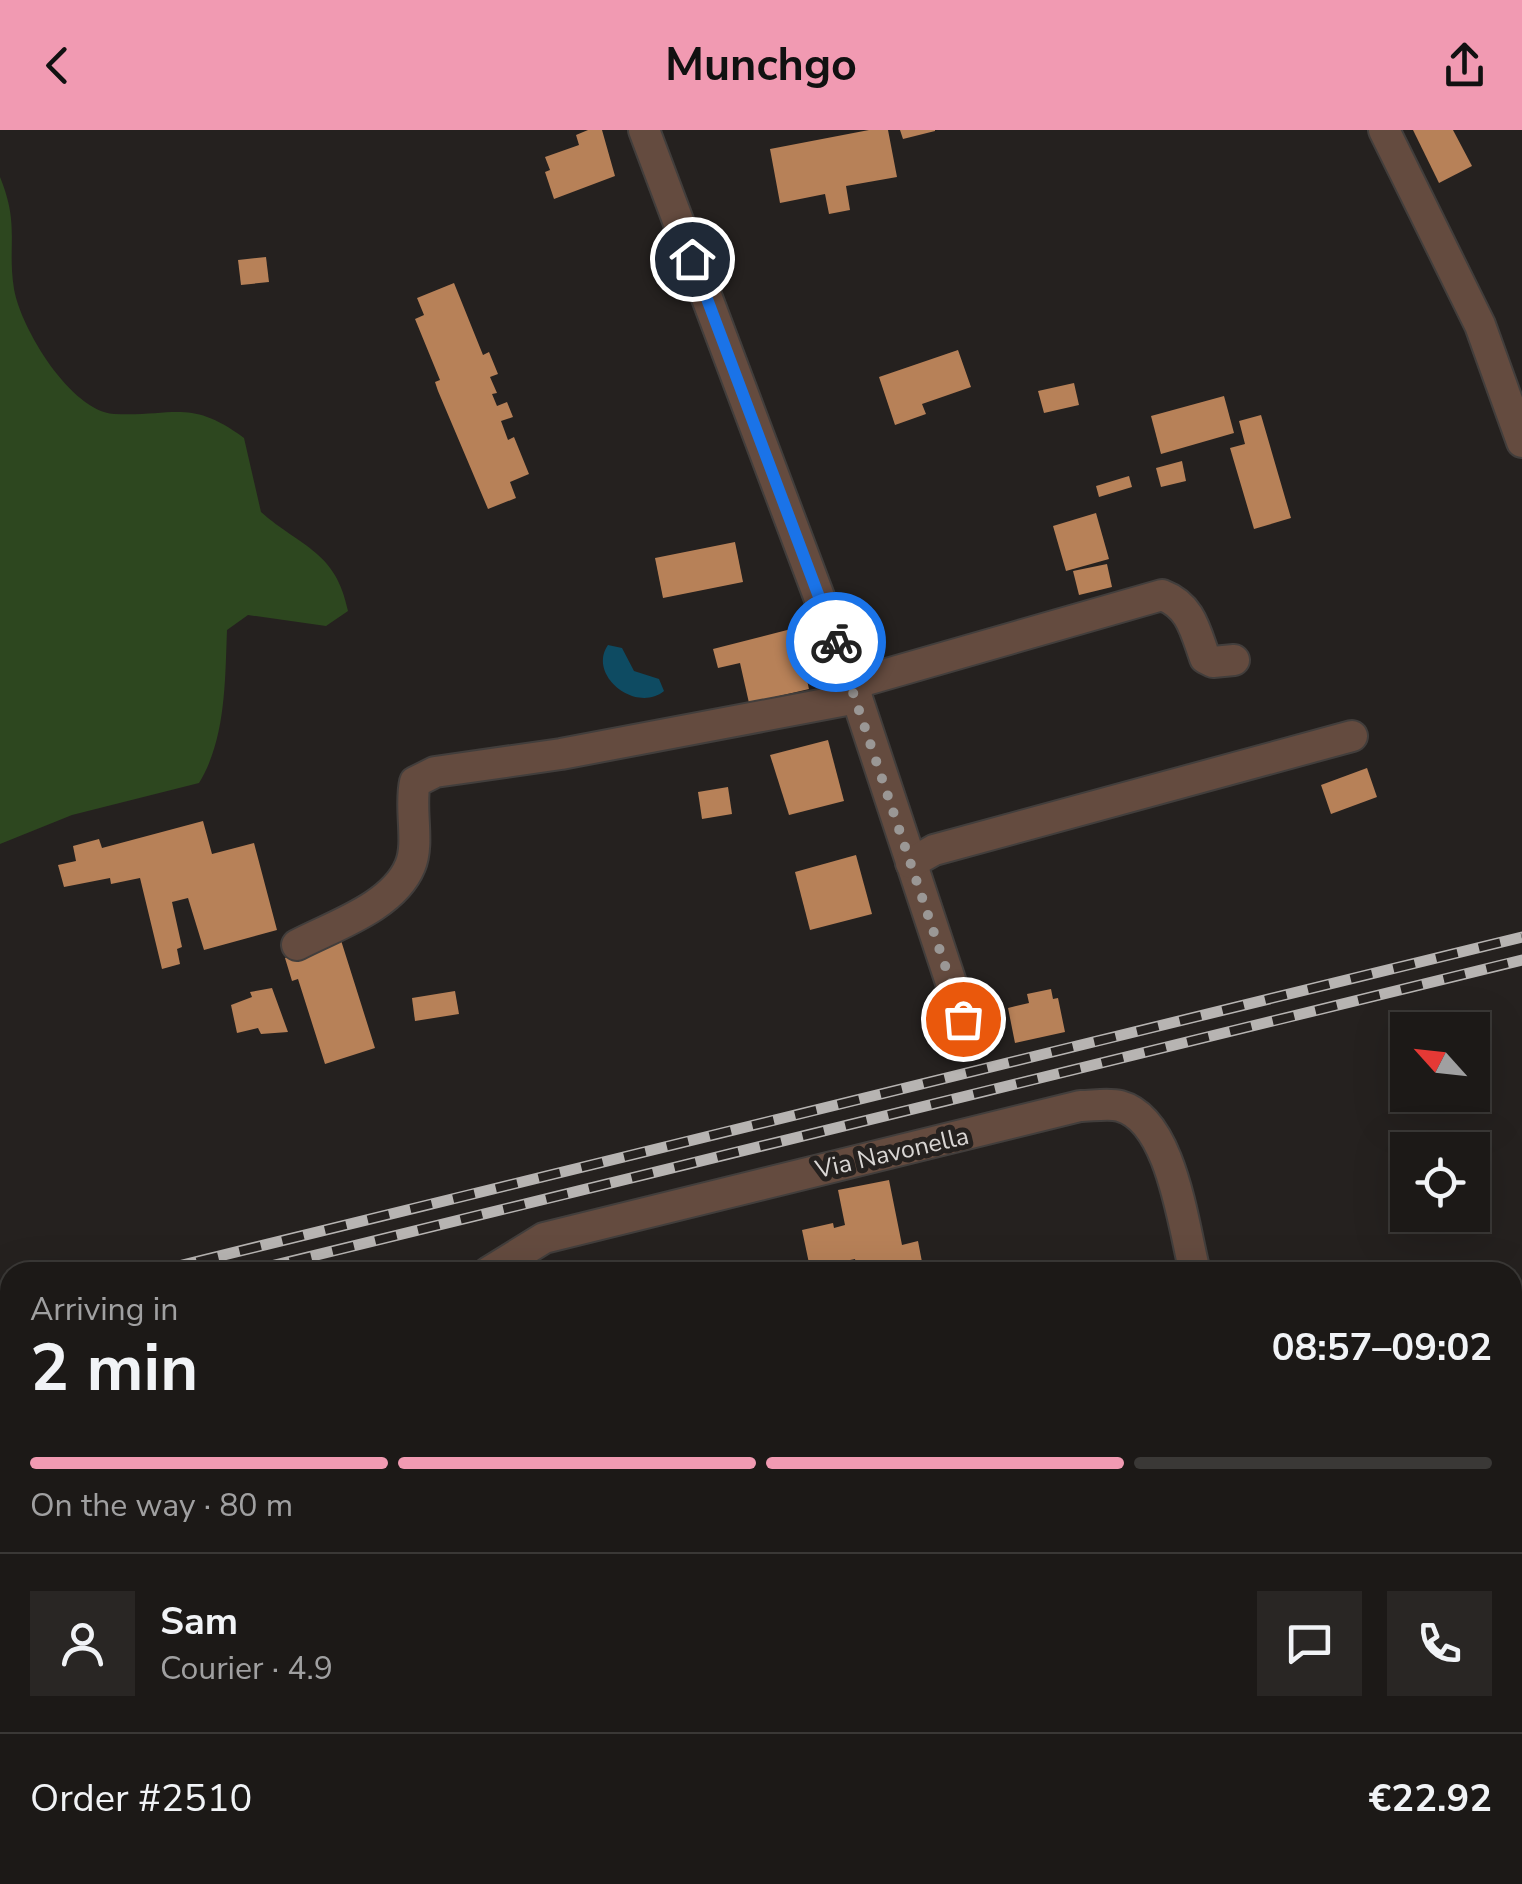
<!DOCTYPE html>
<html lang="en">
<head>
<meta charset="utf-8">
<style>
  body { margin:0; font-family:"Nunito Sans",sans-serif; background:#292624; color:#f1f3f6; height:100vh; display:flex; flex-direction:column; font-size:38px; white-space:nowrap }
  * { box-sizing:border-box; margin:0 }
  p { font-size:32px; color:#a0a0a1 }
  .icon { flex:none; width:55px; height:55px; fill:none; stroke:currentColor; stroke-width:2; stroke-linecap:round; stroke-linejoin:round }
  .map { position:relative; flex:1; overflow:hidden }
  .details { position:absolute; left:0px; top:1132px; width:1522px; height:622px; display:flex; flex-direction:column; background:#1c1917; border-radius:30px 30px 0 0; box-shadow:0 10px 40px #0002,0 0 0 2px #3a3836 }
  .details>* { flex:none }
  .needle { width:65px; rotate:297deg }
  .fabs { position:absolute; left:1390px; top:882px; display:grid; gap:20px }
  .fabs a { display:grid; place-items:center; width:100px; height:100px; border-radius:0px; background:#1c1917; box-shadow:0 10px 40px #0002,0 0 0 2px #3a3836; font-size:50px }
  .pin { position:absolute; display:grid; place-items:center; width:85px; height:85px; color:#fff; margin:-42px; border:5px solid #fff; border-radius:50%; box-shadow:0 2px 10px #0007 }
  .courier { position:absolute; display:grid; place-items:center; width:100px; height:100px; margin:-50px; border:8px solid #1a73e8; border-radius:50%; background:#fff; color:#222; box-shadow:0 2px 12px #0007 }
  .head em { font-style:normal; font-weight:700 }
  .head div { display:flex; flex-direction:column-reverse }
  .head { display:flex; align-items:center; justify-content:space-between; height:170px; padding:0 30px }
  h1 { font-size:65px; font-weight:700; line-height:75px }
  .bar { display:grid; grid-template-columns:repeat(4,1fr); gap:15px 10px; align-content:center; height:120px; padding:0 30px }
  .bar i { height:12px; border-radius:8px; background:#3a3836 }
  .bar .current { background:#f19ab2 }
  .bar p { grid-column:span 4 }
  .line { display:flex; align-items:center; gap:25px; padding:0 30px; border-top:2px solid #3a3836 }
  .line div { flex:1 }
  .round { display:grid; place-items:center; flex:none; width:105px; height:105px; border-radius:0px; background:#292624 }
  header { display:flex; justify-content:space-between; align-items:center; height:130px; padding:0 30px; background:#f19ab2; color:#111; font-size:45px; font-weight:700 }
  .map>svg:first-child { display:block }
</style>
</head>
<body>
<header><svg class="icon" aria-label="back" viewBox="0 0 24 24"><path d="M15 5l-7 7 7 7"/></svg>Munchgo<svg class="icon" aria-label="share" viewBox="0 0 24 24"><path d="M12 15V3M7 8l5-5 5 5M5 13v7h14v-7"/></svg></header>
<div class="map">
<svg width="1522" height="1754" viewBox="0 0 1522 1754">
  <rect width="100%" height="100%" fill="#25211f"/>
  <path fill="#2d471f" d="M 0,47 C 20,96 7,114 14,159 C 21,199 71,281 114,284 C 174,287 190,268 244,308 L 261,382 C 302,418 336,421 348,481 L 326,496 L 248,485 L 227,500 C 225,551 226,609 199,653 L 72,685 L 0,714 Z"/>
  <path fill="#0e4b62" d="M 608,515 L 622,518 L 634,541 L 659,549 L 664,561 C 636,584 587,545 608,515 Z"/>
  <g fill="#b78158">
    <path d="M 588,0 L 602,0 L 615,46 L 554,69 L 545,42 L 550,40 L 545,27 L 579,15 L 576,5 Z"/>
    <path d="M 869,0 L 888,0 L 897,47 L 846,56 L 850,80 L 829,84 L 825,64 L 780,73 L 770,19 Z"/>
    <path d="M 900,0 L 935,0 L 935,1 L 903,9 Z"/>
    <path d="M 1413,0 L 1453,0 L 1472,36 L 1439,53 Z"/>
    <path d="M 266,127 L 269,152 L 241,155 L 238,130 Z"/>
    <path d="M 454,153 L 483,225 L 489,222 L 498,244 L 490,247 L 497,263 L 492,264 L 497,276 L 507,272 L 513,287 L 501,291 L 508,310 L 514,307 L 529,344 L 510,352 L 516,368 L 488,379 L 438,261 L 435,252 L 440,250 L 415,189 L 424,185 L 417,168 Z"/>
    <path d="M 958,220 L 971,257 L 922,274 L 926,284 L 895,295 L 879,247 Z"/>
    <path d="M 1074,253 L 1079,275 L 1044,283 L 1038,261 Z"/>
    <path d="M 1224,266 L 1234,303 L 1161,324 L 1151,286 Z"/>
    <path d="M 1261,285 L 1291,388 L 1254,399 L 1230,318 L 1245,314 L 1239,291 Z"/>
    <path d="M 1182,331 L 1186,351 L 1161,357 L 1156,338 Z"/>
    <path d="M 1129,346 L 1132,357 L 1099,367 L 1096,356 Z"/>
    <path d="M 1096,383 L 1109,429 L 1066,441 L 1053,396 Z"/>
    <path d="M 735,412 L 743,452 L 663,468 L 655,428 Z"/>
    <path d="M 1107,434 L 1112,457 L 1079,465 L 1073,441 Z"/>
    <path d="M 795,498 L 809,559 L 749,573 L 740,533 L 718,538 L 713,519 Z"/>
    <path d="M 828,610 L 844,671 L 789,685 L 770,625 Z"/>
    <path d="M 1367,638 L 1377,667 L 1331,684 L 1321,655 Z"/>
    <path d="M 728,657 L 732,684 L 702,689 L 698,662 Z"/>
    <path d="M 203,691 L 212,724 L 254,713 L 277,800 L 204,820 L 188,768 L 172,772 L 182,817 L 177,819 L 180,834 L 162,839 L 140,748 L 111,754 L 110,748 L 64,757 L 58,735 L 76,731 L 73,716 L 99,709 L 102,718 Z"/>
    <path d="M 856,725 L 872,784 L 810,800 L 795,742 Z"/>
    <path d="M 339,804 L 375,918 L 325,934 L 298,849 L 292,851 L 285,828 Z"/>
    <path d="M 272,858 L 288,902 L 261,904 L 258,898 L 237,903 L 231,875 L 252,867 L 250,862 Z"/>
    <path d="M 1051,859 L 1053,869 L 1058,868 L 1065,902 L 1015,913 L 1008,878 L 1029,873 L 1027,864 Z"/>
    <path d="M 455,861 L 459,884 L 415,891 L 412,868 Z"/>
    <path d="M 889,1050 L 902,1115 L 918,1111 L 922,1132 L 871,1142 L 858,1142 L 855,1129 L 810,1138 L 802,1100 L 833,1093 L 834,1098 L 845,1095 L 838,1060 Z"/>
    <path d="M 10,1272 L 10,1302 L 4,1304 L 0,1276 Z"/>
  </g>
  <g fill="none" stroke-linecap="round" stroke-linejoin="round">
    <defs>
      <g id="minor">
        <path d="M 644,0 L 857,568 L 963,889"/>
        <path d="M 1384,0 L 1480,195 L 1522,312"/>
        <path d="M 852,554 L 1162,465 C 1191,476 1195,500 1205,528 L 1213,532 L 1234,530"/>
        <path d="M 911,733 L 934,720 L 1352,606"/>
        <path d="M 297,815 C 333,796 393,777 410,736 C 420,713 409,678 415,652 L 435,642 L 561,624 L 857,568"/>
        <path d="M 489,1142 L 544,1108 L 1080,976 C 1092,976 1109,973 1120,976 C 1172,990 1183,1096 1195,1142"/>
        <path d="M 0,1392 L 10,1389"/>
        <path d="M 1360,1745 L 1362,1754"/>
      </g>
    </defs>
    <use href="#minor" stroke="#423e3c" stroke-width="34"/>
    <use href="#minor" stroke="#644b3f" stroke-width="30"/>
    <defs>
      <g id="rail">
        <path d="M 154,1142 L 1522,807"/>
        <path d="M 247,1142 L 1522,830"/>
        <path d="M 0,1180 L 10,1178"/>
        <path d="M 0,1203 L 10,1201"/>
      </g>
    </defs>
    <use href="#rail" stroke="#b7b4b2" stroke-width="11"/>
    <use href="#rail" stroke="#25211f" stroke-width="8" stroke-dasharray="22" stroke-linecap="butt"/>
  </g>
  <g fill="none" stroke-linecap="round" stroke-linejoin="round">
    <path stroke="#9a9795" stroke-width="10" stroke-dasharray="0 18" d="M 836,512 L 963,889"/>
    <path stroke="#1a73e8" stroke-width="12" d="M 692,129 L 836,512"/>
  </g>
  <g text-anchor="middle" stroke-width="10" stroke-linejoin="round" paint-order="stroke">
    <g font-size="25" fill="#d9d6d4" stroke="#25211f">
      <text transform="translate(892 1022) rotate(-13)" y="9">Via Navonella</text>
    </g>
  </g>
</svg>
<div class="fabs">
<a><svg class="needle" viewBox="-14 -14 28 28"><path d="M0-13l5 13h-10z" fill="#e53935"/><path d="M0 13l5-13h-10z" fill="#a0a0a1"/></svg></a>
<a><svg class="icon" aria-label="locate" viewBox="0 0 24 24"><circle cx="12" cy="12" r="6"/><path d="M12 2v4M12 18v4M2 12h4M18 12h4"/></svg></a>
</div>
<div class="pin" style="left:963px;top:889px;background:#ea580c"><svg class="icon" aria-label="bag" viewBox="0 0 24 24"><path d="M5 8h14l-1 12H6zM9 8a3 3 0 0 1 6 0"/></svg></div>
<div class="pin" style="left:692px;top:129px;background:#1f2937"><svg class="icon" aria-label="home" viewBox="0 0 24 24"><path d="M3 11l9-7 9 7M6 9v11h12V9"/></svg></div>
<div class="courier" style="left:836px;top:512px"><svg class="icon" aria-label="bike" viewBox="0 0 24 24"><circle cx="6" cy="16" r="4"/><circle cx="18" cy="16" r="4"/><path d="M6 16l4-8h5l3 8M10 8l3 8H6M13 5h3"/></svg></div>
<section class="details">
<div class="head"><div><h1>2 min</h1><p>Arriving in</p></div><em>08:57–09:02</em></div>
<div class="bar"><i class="current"></i><i class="current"></i><i class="current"></i><i></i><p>On the way · 80 m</p></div>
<div class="line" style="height:180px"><a class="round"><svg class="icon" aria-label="person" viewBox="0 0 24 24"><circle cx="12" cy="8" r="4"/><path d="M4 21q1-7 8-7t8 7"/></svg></a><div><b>Sam</b><p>Courier · 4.9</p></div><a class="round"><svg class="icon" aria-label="chat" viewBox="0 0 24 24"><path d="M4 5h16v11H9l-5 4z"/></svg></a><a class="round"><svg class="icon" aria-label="phone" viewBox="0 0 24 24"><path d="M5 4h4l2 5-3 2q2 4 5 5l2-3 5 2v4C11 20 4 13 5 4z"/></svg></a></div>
<div class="line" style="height:130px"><div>Order #2510</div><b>€22.92</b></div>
</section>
</div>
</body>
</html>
